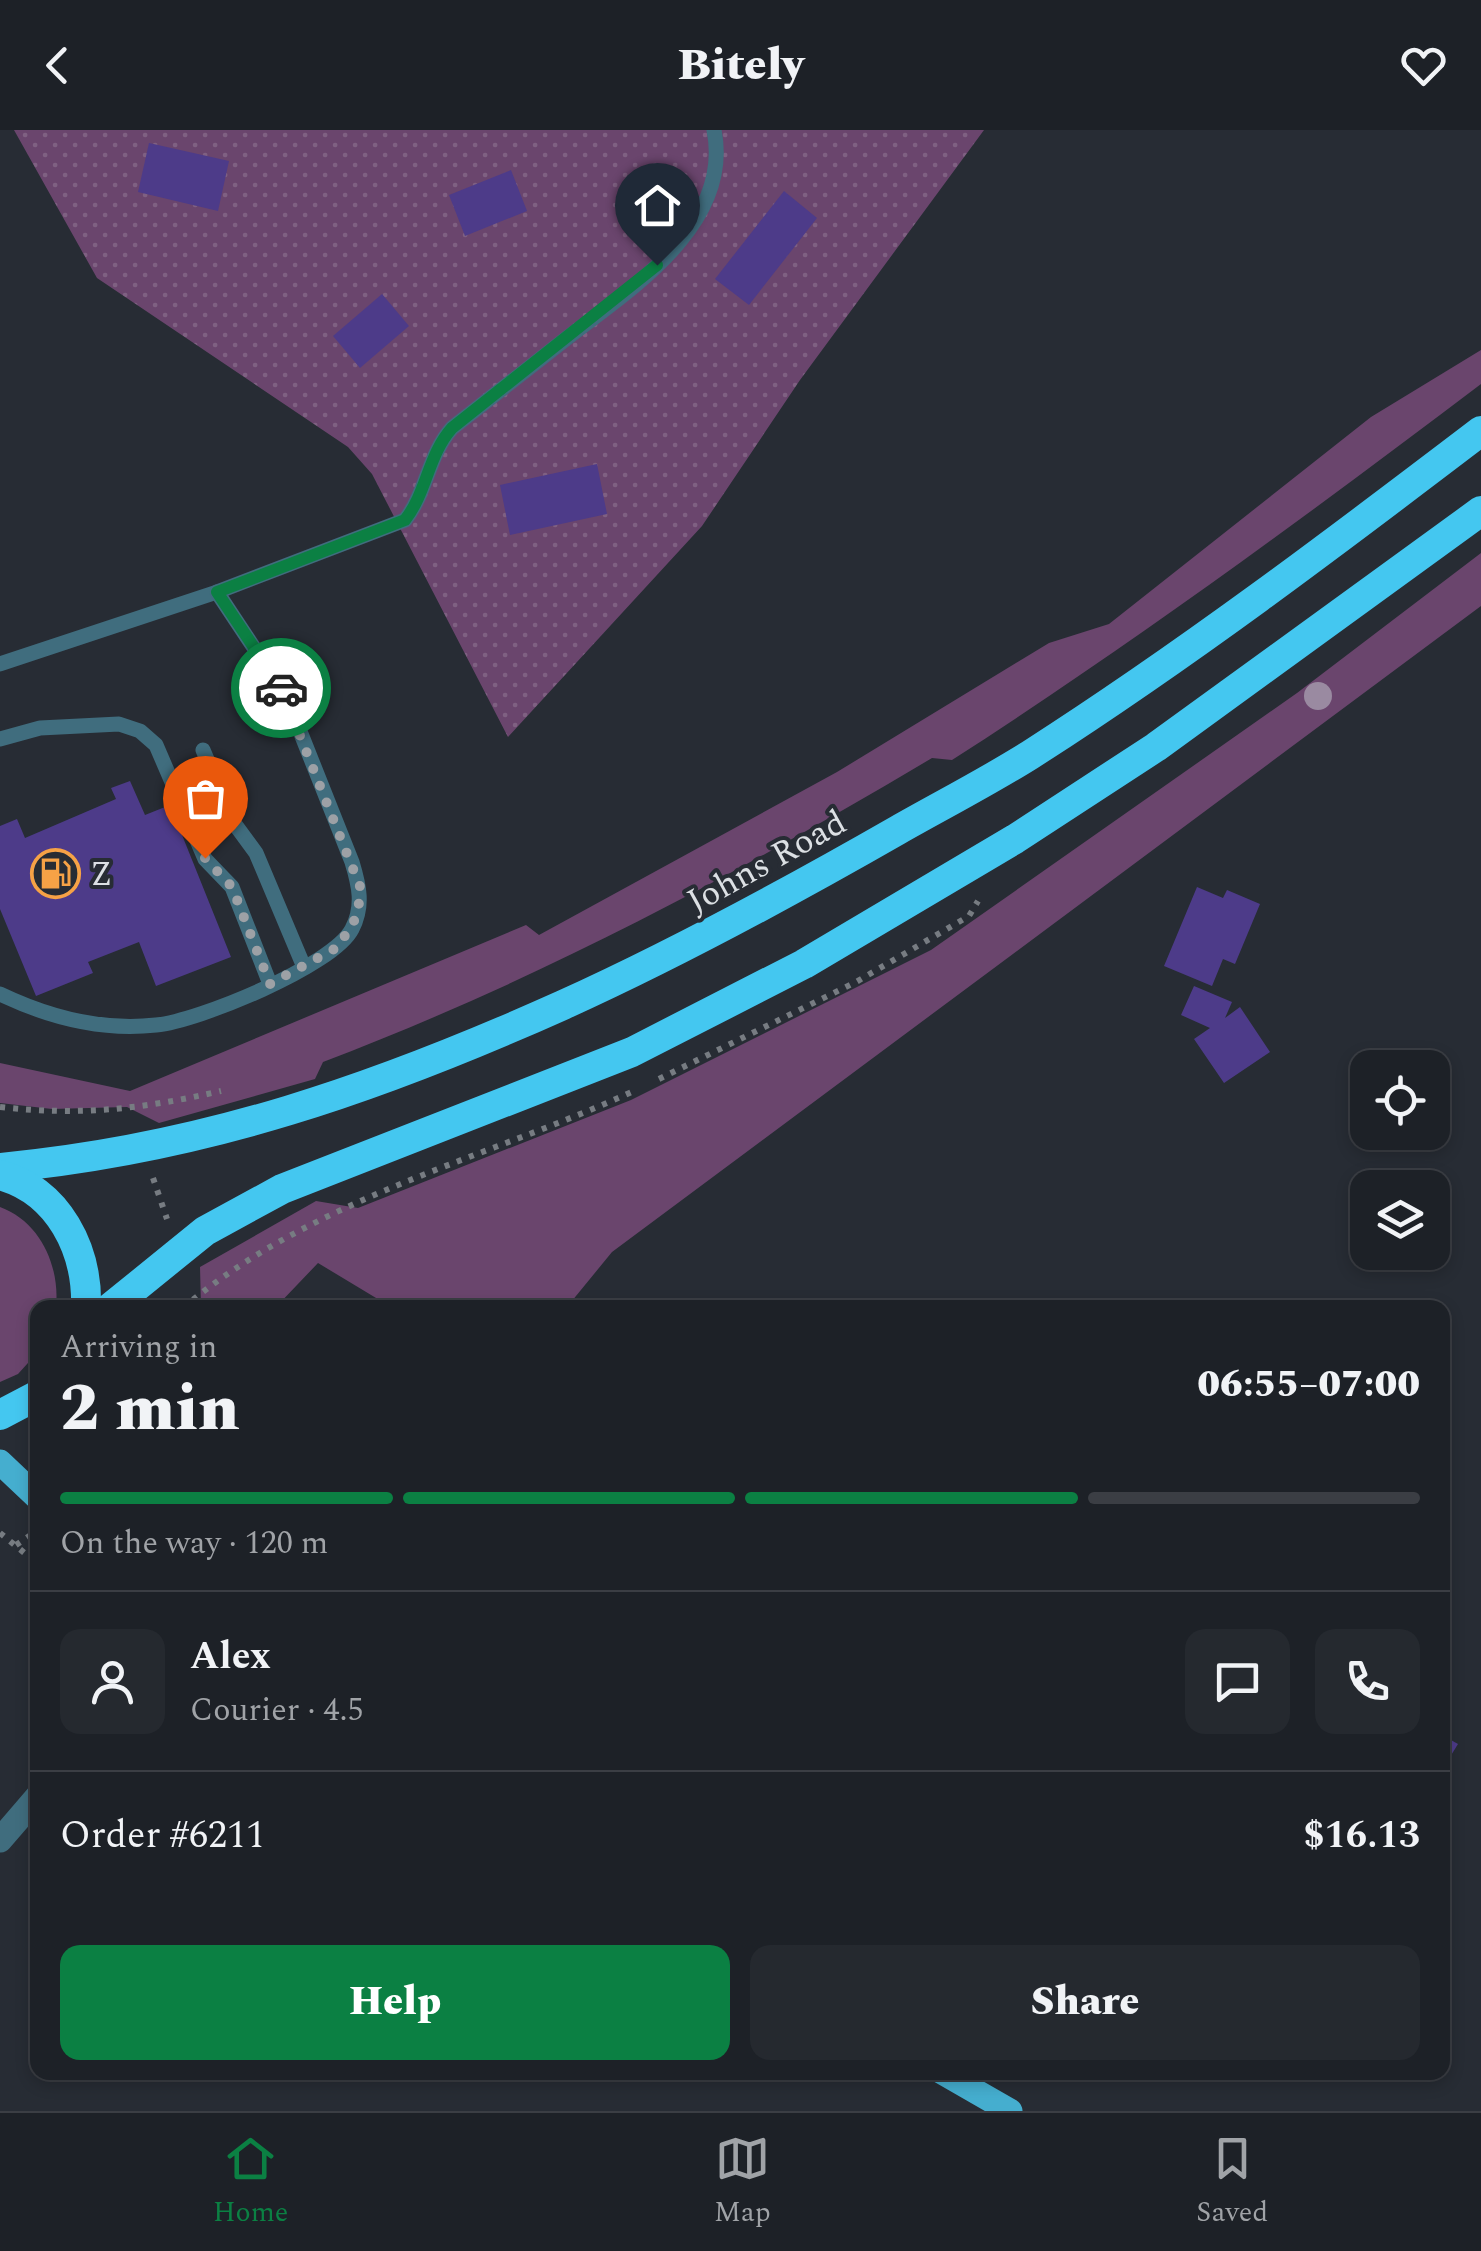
<!DOCTYPE html>
<html lang="en">
<head>
<meta charset="utf-8">
<style>
  body { margin:0; font-family:Spectral,serif; background:#25292f; color:#f1f3f6; height:100vh; display:flex; flex-direction:column; font-size:38px; white-space:nowrap }
  * { box-sizing:border-box; margin:0 }
  p { font-size:32px; color:#a0a3a7 }
  .icon { flex:none; width:55px; height:55px; fill:none; stroke:currentColor; stroke-width:2; stroke-linecap:round; stroke-linejoin:round }
  .map { position:relative; flex:1; overflow:hidden }
  .panel { position:absolute; left:30px; top:1170px; width:1420px; height:780px; display:flex; flex-direction:column; background:#1d2127; border-radius:20px; box-shadow:0 5px 15px #0003,0 0 0 2px #3b3e44 }
  .panel>* { flex:none }
  .buttons { position:absolute; left:1350px; top:920px; display:grid; gap:20px }
  .buttons a { display:grid; place-items:center; width:100px; height:100px; border-radius:20px; background:#1d2127; box-shadow:0 5px 15px #0003,0 0 0 2px #3b3e44; font-size:50px }
  .pin { position:absolute; display:grid; place-items:center; width:85px; height:85px; color:#fff; margin:-102px -42px; border-radius:50% 50% 50% 0; rotate:-45deg; box-shadow:0 0 10px #0007 }
  .pin .icon { rotate:45deg }
  .courier { position:absolute; display:grid; place-items:center; width:100px; height:100px; margin:-50px; border:8px solid #0b8043; border-radius:50%; background:#fff; color:#222; box-shadow:0 2px 12px #0007 }
  .headline em { font-style:normal; font-weight:800 }
  .headline div { display:flex; flex-direction:column-reverse }
  .headline { display:flex; align-items:center; justify-content:space-between; height:170px; padding:0 30px }
  h1 { font-size:65px; font-weight:800; line-height:75px }
  .bar { display:grid; grid-template-columns:repeat(4,1fr); gap:15px 10px; align-content:center; height:120px; padding:0 30px }
  .bar i { height:12px; border-radius:8px; background:#3b3e44 }
  .bar .active { background:#0b8043 }
  .bar p { grid-column:span 4 }
  .line { display:flex; align-items:center; gap:25px; padding:0 30px; border-top:2px solid #3b3e44 }
  .line div { flex:1 }
  .round { display:grid; place-items:center; flex:none; width:105px; height:105px; border-radius:20px; background:#25292f }
  .primary-button { display:flex; gap:20px; margin-top:auto; padding:20px 30px }
  .primary-button a { flex:1; height:115px; border-radius:20px; background:#0b8043; color:#fff; font-size:40px; font-weight:800; line-height:115px; text-align:center }
  .primary-button a+a { background:#25292f; color:#f1f3f6 }
  header { display:flex; justify-content:space-between; align-items:center; height:130px; padding:0 30px; background:#1d2127; font-size:45px; font-weight:800 }
  .tabs { display:flex; justify-content:space-around; align-items:center; height:140px; border-top:2px solid #3b3e44; background:#1d2127; font-size:28px; color:#a0a3a7 }
  .tabs a { display:grid; justify-items:center; gap:5px }
  .tabs .active { color:#0b8043 }
  .map>svg:first-child { display:block }
</style>
</head>
<body>
<header><svg class="icon" aria-label="back" viewBox="0 0 24 24"><path d="M15 5l-7 7 7 7"/></svg>Bitely<svg class="icon" aria-label="heart" viewBox="0 0 24 24"><path d="M12 20l-8-8c-3-5 5-10 8-4 3-6 11-1 8 4z"/></svg></header>
<div class="map">
<svg width="1481" height="1981" viewBox="0 0 1481 1981">
  <defs>
    <pattern id="park-dots" width="8" height="8" patternUnits="userSpaceOnUse" patternTransform="scale(2.5)"><rect width="8" height="8" fill="#6a456d"/><path d="M2 2h.1M6 6h.1" fill="none" stroke="#7f6082" stroke-width="1.8" stroke-linecap="round"/></pattern>
  </defs>
  <rect width="100%" height="100%" fill="#272c34"/>
  <g fill="#6a456d">
    <path d="M 1481,220 L 1481,254 C 1308,385 1134,513 952,630 L 932,628 C 736,745 536,851 323,932 L 315,949 L 159,993 L 127,977 L 52,979 L 0,973 L 0,933 L 130,961 L 526,795 L 539,805 L 837,642 L 1049,513 L 1109,494 L 1371,287 Z"/>
    <path d="M 1481,423 L 1481,476 L 612,1122 L 567,1177 L 391,1177 L 318,1133 L 276,1177 L 201,1177 L 200,1137 L 316,1071 L 358,1078 L 631,970 L 931,820 L 1297,563 Z"/>
    <path d="M 0,1077 C 41,1092 60,1137 56,1177 L 38,1178 L 37,1223 L 18,1244 L 0,1252 Z"/>
  </g>
  <path fill="url(#park-dots)" d="M 14,0 L 984,0 L 800,250 L 702,396 L 508,607 L 372,344 L 348,317 L 97,148 Z"/>
  <g fill="#4d3b89">
    <path d="M 149,13 L 229,31 L 218,81 L 138,62 Z"/>
    <path d="M 511,40 L 527,81 L 465,106 L 449,65 Z"/>
    <path d="M 784,61 L 817,88 L 749,175 L 715,149 Z"/>
    <path d="M 382,164 L 409,196 L 360,238 L 333,206 Z"/>
    <path d="M 597,334 L 607,384 L 510,405 L 500,355 Z"/>
    <path d="M 130,651 L 145,685 L 170,675 L 231,827 L 156,856 L 139,812 L 88,832 L 93,843 L 36,866 L 0,779 L 0,696 L 17,689 L 25,708 L 116,669 L 111,658 Z"/>
    <path d="M 1197,757 L 1223,768 L 1227,760 L 1260,774 L 1235,834 L 1223,829 L 1212,856 L 1164,836 Z"/>
    <path d="M 1194,856 L 1232,872 L 1225,888 L 1240,877 L 1270,922 L 1224,953 L 1194,909 L 1210,898 L 1181,885 Z"/>
    <path d="M 1442,1605 L 1458,1614 L 1442,1640 Z"/>
  </g>
  <g fill="none" stroke-linecap="round" stroke-linejoin="round">
    <g stroke="#777c82" stroke-width="6" stroke-dasharray="5 8" stroke-linecap="butt">
      <path d="M 659,949 L 856,852 L 969,786 L 978,771"/>
      <path d="M 0,977 C 81,986 142,979 221,961"/>
      <path d="M 153,1048 L 167,1089"/>
      <path d="M 183,1178 C 313,1068 482,1030 634,961"/>
      <path d="M 0,1403 L 38,1434"/>
      <path d="M 16,1415 L 38,1400"/>
    </g>
    <g stroke="#406d7e" stroke-width="15">
      <path d="M 0,534 L 217,462 L 405,390 C 427,362 428,325 452,298 C 490,268 529,238 567,208 C 631,159 733,94 714,0"/>
      <path d="M 0,609 L 40,598 L 119,594 L 140,601 L 156,615 L 205,729 L 232,757 L 270,854"/>
      <path d="M 203,620 L 234,693 L 256,723 L 304,837"/>
      <path d="M 0,864 C 48,887 102,901 156,895 C 198,891 333,836 352,799 C 364,776 359,755 352,732 L 286,566 L 217,462"/>
    </g>
    <path stroke="#406d7e" stroke-width="25" d="M 0,1710 L 38,1666"/>
    <g stroke="#45aecf" stroke-width="25">
      <path d="M 0,1332 L 38,1368"/>
      <path d="M 942,1942 L 1010,1981"/>
    </g>
    <g stroke="#44c7f0" stroke-width="30">
      <path d="M 0,1038 C 203,1019 378,958 563,875 C 678,823 788,763 898,700 C 942,675 987,652 1030,625 C 1186,525 1334,413 1481,301"/>
      <path d="M 0,1045 C 59,1061 88,1120 86,1178"/>
      <path d="M 110,1178 L 205,1101 L 282,1059 L 632,922 L 804,834 L 1015,709 L 1156,617 L 1481,381"/>
      <path d="M 0,1285 L 38,1265"/>
    </g>
  </g>
  <circle fill="#9a8aa1" cx="1318" cy="566" r="14"/>
  <g fill="none" stroke-linecap="round" stroke-linejoin="round">
    <path stroke="#9da1a6" stroke-width="10" stroke-dasharray="0 18" d="M 205,728 L 232,757 L 270,854 L 338,817 L 357,786 L 361,759 L 281,558"/>
    <path stroke="#0b8043" stroke-width="12" d="M 281,558 L 217,462 L 405,390 C 427,362 428,325 452,298 L 657,135"/>
  </g>
  <defs>
    <symbol id="fuel-ring" viewBox="-11 -11 22 22"><circle r="9.5" fill="#272c34" stroke="#f6a246" stroke-width="1.5"/><path d="M-5.5-6h7V0h2V4h1.3V-2.5L3-4.5l.8-.8L6-3V5H2.5V1h-1V6h-7ZM-4.2-4.7v3.2H.2V-4.7Z" fill="#f6a246"/></symbol>
  </defs>
  <g fill-rule="evenodd">
    <use href="#fuel-ring" x="28" y="716" width="55" height="55"/>
  </g>
  <g text-anchor="middle" stroke-width="8" stroke-linejoin="round" paint-order="stroke">
    <g font-size="35" fill="#dce0e4" stroke="#272c34">
      <text transform="translate(766 731) rotate(-29)" y="12">Johns Road</text>
    </g>
    <g font-size="35" fill="#dce0e4" stroke="#272c34" text-anchor="start">
      <text x="90" y="755">Z</text>
    </g>
  </g>
</svg>
<div class="buttons">
<a><svg class="icon" aria-label="locate" viewBox="0 0 24 24"><circle cx="12" cy="12" r="6"/><path d="M12 2v4M12 18v4M2 12h4M18 12h4"/></svg></a>
<a><svg class="icon" aria-label="layers" viewBox="0 0 24 24"><path d="M12 4l9 5-9 5-9-5zM3 14l9 5 9-5"/></svg></a>
</div>
<div class="pin" style="left:205px;top:728px;background:#ea580c"><svg class="icon" aria-label="bag" viewBox="0 0 24 24"><path d="M5 8h14l-1 12H6zM9 8a3 3 0 0 1 6 0"/></svg></div>
<div class="pin" style="left:657px;top:135px;background:#1f2937"><svg class="icon" aria-label="home" viewBox="0 0 24 24"><path d="M3 11l9-7 9 7M6 9v11h12V9"/></svg></div>
<div class="courier" style="left:281px;top:558px"><svg class="icon" aria-label="car" viewBox="0 0 24 24"><path d="M5 17H2v-5l4-1 3-4h7l3 4 3 1v5h-3M9 17h6M6 11h13"/><circle cx="7" cy="17" r="2"/><circle cx="17" cy="17" r="2"/></svg></div>
<section class="panel">
<div class="headline"><div><h1>2 min</h1><p>Arriving in</p></div><em>06:55–07:00</em></div>
<div class="bar"><i class="active"></i><i class="active"></i><i class="active"></i><i></i><p>On the way · 120 m</p></div>
<div class="line" style="height:180px"><a class="round"><svg class="icon" aria-label="person" viewBox="0 0 24 24"><circle cx="12" cy="8" r="4"/><path d="M4 21q1-7 8-7t8 7"/></svg></a><div><b>Alex</b><p>Courier · 4.5</p></div><a class="round"><svg class="icon" aria-label="chat" viewBox="0 0 24 24"><path d="M4 5h16v11H9l-5 4z"/></svg></a><a class="round"><svg class="icon" aria-label="phone" viewBox="0 0 24 24"><path d="M5 4h4l2 5-3 2q2 4 5 5l2-3 5 2v4C11 20 4 13 5 4z"/></svg></a></div>
<div class="line" style="height:130px"><div>Order #6211</div><b>$16.13</b></div>
<div class="primary-button"><a>Help</a><a>Share</a></div>
</section>
</div>
<nav class="tabs">
<a class="active"><svg class="icon" aria-label="home" viewBox="0 0 24 24"><path d="M3 11l9-7 9 7M6 9v11h12V9"/></svg>Home</a>
<a><svg class="icon" aria-label="map" viewBox="0 0 24 24"><path d="M3 6l6-2 6 2 6-2v14l-6 2-6-2-6 2zM9 4v14M15 6v14"/></svg>Map</a>
<a><svg class="icon" aria-label="saved" viewBox="0 0 24 24"><path d="M7 4h10v16l-5-4-5 4z"/></svg>Saved</a>
</nav>
</body>
</html>
